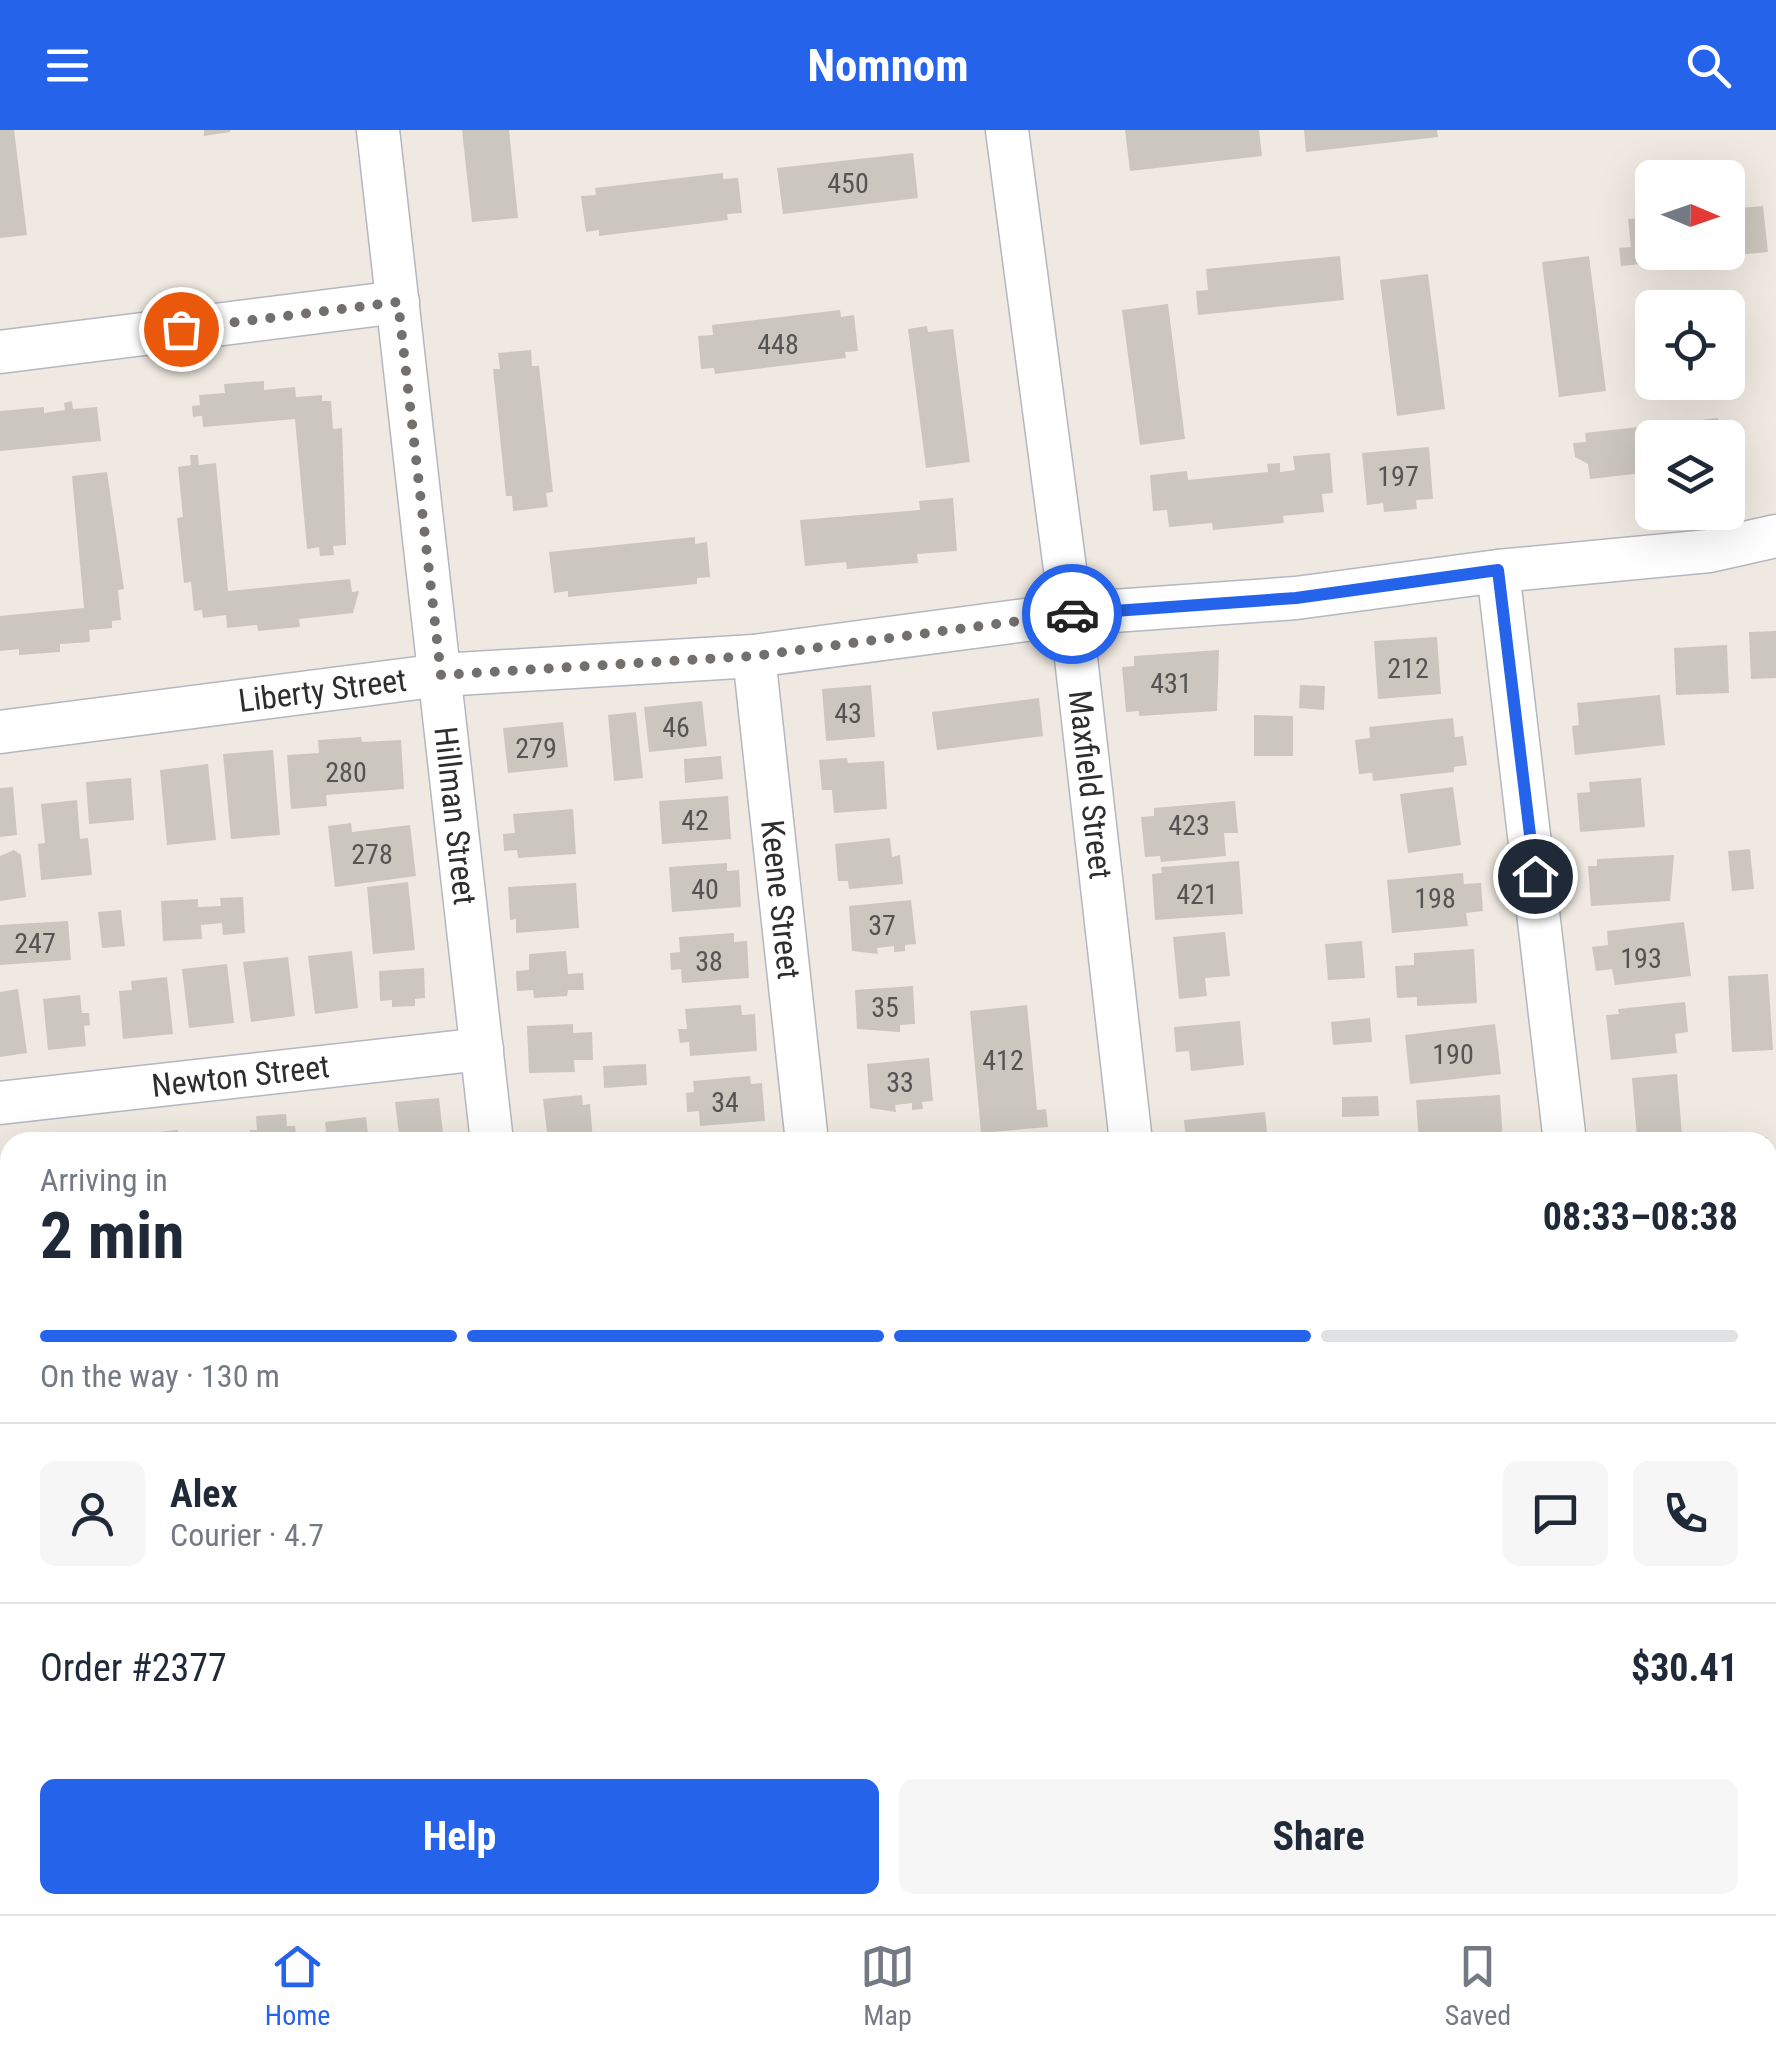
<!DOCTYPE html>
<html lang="en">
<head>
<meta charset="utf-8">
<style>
  body { margin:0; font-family:"Roboto Condensed",sans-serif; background:#f6f6f7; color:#1f2937; height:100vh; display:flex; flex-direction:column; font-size:38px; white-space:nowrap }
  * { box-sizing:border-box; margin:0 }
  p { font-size:32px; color:#747a83 }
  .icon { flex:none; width:55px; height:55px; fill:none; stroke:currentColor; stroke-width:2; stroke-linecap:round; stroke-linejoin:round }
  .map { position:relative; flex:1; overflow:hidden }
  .drawer { position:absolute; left:0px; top:1002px; width:1778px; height:782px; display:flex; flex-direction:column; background:#fff; border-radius:30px 30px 0 0; box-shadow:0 10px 40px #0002 }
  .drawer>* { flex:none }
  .needle { width:65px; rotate:92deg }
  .controls { position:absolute; left:1635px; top:30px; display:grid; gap:20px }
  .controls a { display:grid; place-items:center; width:110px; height:110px; border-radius:15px; background:#fff; box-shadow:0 10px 40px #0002; font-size:50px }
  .pin { position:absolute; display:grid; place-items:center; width:85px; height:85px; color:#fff; margin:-42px; border:5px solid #fff; border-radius:50%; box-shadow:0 2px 10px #0007 }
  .courier { position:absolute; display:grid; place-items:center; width:100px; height:100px; margin:-50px; border:8px solid #2563eb; border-radius:50%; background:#fff; color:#222; box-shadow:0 2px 12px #0007 }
  .headline em { font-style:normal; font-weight:700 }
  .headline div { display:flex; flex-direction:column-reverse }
  .headline { display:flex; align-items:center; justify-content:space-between; height:170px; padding:0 40px }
  h1 { font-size:65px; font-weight:700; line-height:75px }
  .bar { display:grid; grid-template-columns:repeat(4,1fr); gap:15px 10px; align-content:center; height:120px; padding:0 40px }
  .bar i { height:12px; border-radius:8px; background:#e0e1e3 }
  .bar .selected { background:#2563eb }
  .bar p { grid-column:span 4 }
  .line { display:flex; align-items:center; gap:25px; padding:0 40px; border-top:2px solid #e0e1e3 }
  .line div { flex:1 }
  .round { display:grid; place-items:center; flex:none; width:105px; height:105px; border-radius:15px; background:#f6f6f7 }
  .button { display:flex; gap:20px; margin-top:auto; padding:20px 40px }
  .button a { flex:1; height:115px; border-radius:15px; background:#2563eb; color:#fff; font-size:40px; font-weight:700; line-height:115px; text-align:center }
  .button a+a { background:#f6f6f7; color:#1f2937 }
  header { display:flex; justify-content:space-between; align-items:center; height:130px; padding:0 40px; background:#2563eb; color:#fff; font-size:45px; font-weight:700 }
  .tabs { display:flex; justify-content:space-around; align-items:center; height:140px; border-top:2px solid #e0e1e3; background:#fff; font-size:28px; color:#747a83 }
  .tabs a { display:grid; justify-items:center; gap:5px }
  .tabs .selected { color:#2563eb }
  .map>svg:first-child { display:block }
</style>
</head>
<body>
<header><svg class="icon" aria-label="menu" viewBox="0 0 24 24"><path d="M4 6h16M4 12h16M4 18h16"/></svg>Nomnom<svg class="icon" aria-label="search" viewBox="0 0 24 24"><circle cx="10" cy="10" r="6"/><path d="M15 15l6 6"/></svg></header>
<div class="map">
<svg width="1776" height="1784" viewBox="0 0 1776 1784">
  <rect width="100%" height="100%" fill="#efe9e1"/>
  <g fill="#cbc7bf">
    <path d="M 0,0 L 14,0 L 27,105 L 0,108 Z"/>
    <path d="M 204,0 L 230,0 L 230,2 L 204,6 Z"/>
    <path d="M 462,0 L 509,0 L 518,88 L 472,92 Z"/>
    <path d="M 1125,0 L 1259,0 L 1262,26 L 1130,41 Z"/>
    <path d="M 1304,0 L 1437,0 L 1438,7 L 1306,22 Z"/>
    <path d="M 913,23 L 918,68 L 783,84 L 777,38 Z"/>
    <path d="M 723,43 L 723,49 L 738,48 L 742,83 L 727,84 L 728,90 L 599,106 L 599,100 L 586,102 L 581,66 L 596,65 L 595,58 Z"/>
    <path d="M 1763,76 L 1768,122 L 1621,136 L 1619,118 L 1631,117 L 1628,89 L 1652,87 L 1652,122 L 1728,122 L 1728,79 Z"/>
    <path d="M 1340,126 L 1344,170 L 1198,185 L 1196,161 L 1208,160 L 1206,139 Z"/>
    <path d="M 1589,126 L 1606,261 L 1559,267 L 1542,132 Z"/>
    <path d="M 1428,144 L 1445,279 L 1397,286 L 1380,150 Z"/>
    <path d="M 1168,174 L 1185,309 L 1140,315 L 1122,180 Z"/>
    <path d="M 840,180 L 841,187 L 854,185 L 858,221 L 845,222 L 846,228 L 715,244 L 714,238 L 701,239 L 698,206 L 713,205 L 712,195 Z"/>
    <path d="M 927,196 L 928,202 L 953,199 L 970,332 L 926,338 L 908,199 Z"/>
    <path d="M 531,220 L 532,236 L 539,236 L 553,362 L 546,363 L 548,377 L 513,381 L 512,366 L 506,366 L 493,239 L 500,239 L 498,223 Z"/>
    <path d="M 264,251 L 264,260 L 295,257 L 296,267 L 322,265 L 322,271 L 331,271 L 333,299 L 342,298 L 346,415 L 333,416 L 334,425 L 320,426 L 319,417 L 307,419 L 295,289 L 203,297 L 202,286 L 193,287 L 192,276 L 200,275 L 199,265 L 225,263 L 224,254 Z"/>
    <path d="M 72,271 L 73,279 L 97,277 L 101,311 L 0,321 L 0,281 L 44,277 L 44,283 L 65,280 L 64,273 Z"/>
    <path d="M 1718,288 L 1721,308 L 1652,308 L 1652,342 L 1590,349 L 1588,334 L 1575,327 L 1573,313 L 1586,312 L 1585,303 Z"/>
    <path d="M 1429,317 L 1433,369 L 1416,370 L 1417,379 L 1384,382 L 1383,373 L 1367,375 L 1362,323 Z"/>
    <path d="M 1330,323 L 1333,363 L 1322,364 L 1324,382 L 1283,386 L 1284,393 L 1213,400 L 1212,393 L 1169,397 L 1167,380 L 1153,381 L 1150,345 L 1187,341 L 1188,350 L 1268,342 L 1267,334 L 1280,333 L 1280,342 L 1295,340 L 1293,326 Z"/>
    <path d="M 190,325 L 198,325 L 199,335 L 216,333 L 228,461 L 350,449 L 352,462 L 359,461 L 353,483 L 299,489 L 300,497 L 258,501 L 257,495 L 227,498 L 226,485 L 203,488 L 202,480 L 194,481 L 191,452 L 184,453 L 177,388 L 183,387 L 178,337 L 191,335 Z"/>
    <path d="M 107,342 L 124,459 L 118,460 L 121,490 L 112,491 L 112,498 L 89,500 L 90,512 L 60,514 L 60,522 L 19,525 L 19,519 L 0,521 L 0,486 L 84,478 L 72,346 Z"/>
    <path d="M 953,368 L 957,421 L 917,424 L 918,433 L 847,439 L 846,432 L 805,436 L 800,390 L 920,380 L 919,371 Z"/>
    <path d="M 695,407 L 695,414 L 707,412 L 710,447 L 697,448 L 697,454 L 568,467 L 568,461 L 554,463 L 549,422 Z"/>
    <path d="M 1776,501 L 1776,548 L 1751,549 L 1749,502 Z"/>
    <path d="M 1437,507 L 1441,564 L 1378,569 L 1374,511 Z"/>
    <path d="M 1727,515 L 1729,563 L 1676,565 L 1674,518 Z"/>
    <path d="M 1219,520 L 1217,581 L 1139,586 L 1139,581 L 1126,582 L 1122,537 L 1134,536 L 1134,526 Z"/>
    <path d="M 871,555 L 875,607 L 826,611 L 822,559 Z"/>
    <path d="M 1300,555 L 1325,556 L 1324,580 L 1299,578 Z"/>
    <path d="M 1660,565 L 1665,615 L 1575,625 L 1572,596 L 1579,595 L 1577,573 Z"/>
    <path d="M 1039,568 L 1043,606 L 937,620 L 932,582 Z"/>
    <path d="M 702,571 L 707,616 L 649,622 L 644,577 Z"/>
    <path d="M 636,582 L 643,648 L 614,651 L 608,585 Z"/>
    <path d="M 1254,585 L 1293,586 L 1293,626 L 1254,626 Z"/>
    <path d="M 1453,588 L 1455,607 L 1463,606 L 1467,635 L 1454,637 L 1454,642 L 1373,651 L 1372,643 L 1359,644 L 1355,610 L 1370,608 L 1369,597 Z"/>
    <path d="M 563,592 L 568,637 L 508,643 L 503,598 Z"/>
    <path d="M 361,607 L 362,612 L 401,610 L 404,659 L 326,665 L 327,676 L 291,679 L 287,625 L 319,623 L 318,610 Z"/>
    <path d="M 273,620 L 280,705 L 231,709 L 223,624 Z"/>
    <path d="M 721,626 L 723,649 L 685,653 L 684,629 Z"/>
    <path d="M 847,628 L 848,633 L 884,631 L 887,679 L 834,683 L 832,660 L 822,660 L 819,630 Z"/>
    <path d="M 208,634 L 216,710 L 167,715 L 160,640 Z"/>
    <path d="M 131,648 L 134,690 L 89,694 L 86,652 Z"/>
    <path d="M 1641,648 L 1645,697 L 1580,702 L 1577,663 L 1590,662 L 1589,652 Z"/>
    <path d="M 13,657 L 17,705 L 0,707 L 0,658 Z"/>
    <path d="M 1453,657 L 1461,715 L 1408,723 L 1400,664 Z"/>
    <path d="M 728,666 L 731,709 L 662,714 L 659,671 Z"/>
    <path d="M 77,670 L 80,709 L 88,708 L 92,745 L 41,750 L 38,714 L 45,713 L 41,674 Z"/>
    <path d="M 1235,671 L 1238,703 L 1224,703 L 1226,726 L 1161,732 L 1160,726 L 1145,727 L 1141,687 L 1154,686 L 1154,678 Z"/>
    <path d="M 573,679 L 576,724 L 518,728 L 517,720 L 504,721 L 503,704 L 515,703 L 513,684 Z"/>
    <path d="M 351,693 L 352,702 L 410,695 L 416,746 L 335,757 L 328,696 Z"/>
    <path d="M 890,708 L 892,727 L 900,725 L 903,754 L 849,759 L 848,751 L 838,751 L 835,714 Z"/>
    <path d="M 1750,719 L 1754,759 L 1732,761 L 1728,721 Z"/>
    <path d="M 14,720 L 21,725 L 26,767 L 0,771 L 0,726 Z"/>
    <path d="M 1674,725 L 1670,771 L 1591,776 L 1588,736 L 1597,736 L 1597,729 Z"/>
    <path d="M 1239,731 L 1243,784 L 1155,790 L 1152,744 L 1162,743 L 1161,737 Z"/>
    <path d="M 727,733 L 727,741 L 739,740 L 741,777 L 672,782 L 669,737 Z"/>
    <path d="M 1463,743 L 1464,754 L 1481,753 L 1483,781 L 1466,783 L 1468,796 L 1392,803 L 1387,750 Z"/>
    <path d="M 408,752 L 415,820 L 373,824 L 367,757 Z"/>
    <path d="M 576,753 L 579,798 L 516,803 L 516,789 L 510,790 L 508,757 Z"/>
    <path d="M 243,767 L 245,803 L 223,805 L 222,793 L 201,795 L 202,809 L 163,811 L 161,771 L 198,769 L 198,777 L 221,776 L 220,768 Z"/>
    <path d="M 911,770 L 916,814 L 905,815 L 905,821 L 894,822 L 894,816 L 877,818 L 878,824 L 852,821 L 849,776 Z"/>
    <path d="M 121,780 L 125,816 L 102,818 L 98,782 Z"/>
    <path d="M 68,791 L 71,830 L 0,835 L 0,795 Z"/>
    <path d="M 1684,792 L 1691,846 L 1615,855 L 1612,839 L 1596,841 L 1592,817 L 1608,815 L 1607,801 Z"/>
    <path d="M 1225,802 L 1230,846 L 1205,848 L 1207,866 L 1179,869 L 1173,807 Z"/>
    <path d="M 734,803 L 734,812 L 747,811 L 749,848 L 682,853 L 681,839 L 671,840 L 670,823 L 680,822 L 679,807 Z"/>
    <path d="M 1362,811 L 1365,848 L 1328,850 L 1325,814 Z"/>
    <path d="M 1474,819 L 1477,873 L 1417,876 L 1417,867 L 1397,868 L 1395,836 L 1414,835 L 1414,823 Z"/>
    <path d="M 352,821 L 358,878 L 315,884 L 308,826 Z"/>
    <path d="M 566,821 L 568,844 L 583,843 L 584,860 L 568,860 L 567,866 L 534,868 L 533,860 L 517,861 L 516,841 L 529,840 L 529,824 Z"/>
    <path d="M 288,827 L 295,886 L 251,892 L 243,832 Z"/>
    <path d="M 227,834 L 234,893 L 189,898 L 182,839 Z"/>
    <path d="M 424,838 L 425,868 L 415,869 L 415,876 L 392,877 L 392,870 L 380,871 L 379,841 Z"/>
    <path d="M 1768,844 L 1773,920 L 1732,922 L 1728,846 Z"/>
    <path d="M 167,847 L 173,904 L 123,909 L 119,861 L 132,860 L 131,851 Z"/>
    <path d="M 913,856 L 915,894 L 900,895 L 900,902 L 857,899 L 855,860 Z"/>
    <path d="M 18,859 L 27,923 L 0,927 L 0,862 Z"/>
    <path d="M 80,865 L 82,883 L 89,883 L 90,895 L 84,896 L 86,916 L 48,920 L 43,869 Z"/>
    <path d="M 1685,872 L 1688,902 L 1675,904 L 1677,923 L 1611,930 L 1606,885 L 1619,884 L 1618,879 Z"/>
    <path d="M 741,875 L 742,885 L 755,884 L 757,921 L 690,926 L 689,912 L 680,913 L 678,899 L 687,899 L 685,879 Z"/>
    <path d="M 1027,875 L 1037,980 L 1046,979 L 1048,997 L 981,1003 L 970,881 Z"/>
    <path d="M 1370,888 L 1372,912 L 1333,915 L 1331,892 Z"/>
    <path d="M 1240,891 L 1244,935 L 1191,941 L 1189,921 L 1176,922 L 1174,897 Z"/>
    <path d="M 573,894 L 573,903 L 592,902 L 593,930 L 574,930 L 575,942 L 529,943 L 527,896 Z"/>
    <path d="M 1495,894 L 1501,944 L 1410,954 L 1405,905 Z"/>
    <path d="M 929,928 L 933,971 L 922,972 L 923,979 L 912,980 L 912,973 L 895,975 L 896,982 L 870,978 L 867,934 Z"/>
    <path d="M 646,934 L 647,955 L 604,958 L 603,936 Z"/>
    <path d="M 1677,944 L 1682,1005 L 1637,1008 L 1632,948 Z"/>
    <path d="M 750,946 L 751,954 L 762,953 L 765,991 L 700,996 L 699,981 L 687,982 L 686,963 L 694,962 L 693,951 Z"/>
    <path d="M 582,965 L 583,975 L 590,974 L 593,1010 L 548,1012 L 543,969 Z"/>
    <path d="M 1500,965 L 1503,1012 L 1419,1012 L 1416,970 Z"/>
    <path d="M 1378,966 L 1379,986 L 1342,987 L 1342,967 Z"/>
    <path d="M 439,968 L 444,1012 L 400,1012 L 395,972 Z"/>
    <path d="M 1265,982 L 1268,1012 L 1186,1012 L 1184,990 Z"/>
    <path d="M 286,984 L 287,996 L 295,996 L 297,1012 L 251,1012 L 250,1000 L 257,1000 L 256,986 Z"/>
    <path d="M 366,987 L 369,1012 L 327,1012 L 325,992 Z"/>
    <path d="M 178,1000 L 179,1008 L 197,1006 L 198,1012 L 159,1012 L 158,1002 Z"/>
    <path d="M 648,1004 L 649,1012 L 613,1012 L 613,1005 Z"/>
    <path d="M 1767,1007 L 1767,1012 L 1739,1012 L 1739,1009 Z"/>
    <path d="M 0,1056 L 10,1056 L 10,1103 L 3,1104 Z"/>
    <path d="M 10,1120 L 10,1162 L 6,1162 L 2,1121 Z"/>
    <path d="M 1776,1156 L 1776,1195 L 1772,1196 L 1768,1157 Z"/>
    <path d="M 1776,1360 L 1776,1372 L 1768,1372 L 1768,1361 Z"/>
    <path d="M 1768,1704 L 1776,1704 L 1776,1757 L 1768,1758 Z"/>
    <path d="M 83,1775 L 168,1775 L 169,1784 L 84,1784 Z"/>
    <rect x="239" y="1775" width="19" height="9"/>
    <path d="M 616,1775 L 707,1775 L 708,1782 L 617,1784 Z"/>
    <path d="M 936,1775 L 1013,1775 L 1013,1784 L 937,1784 Z"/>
    <rect x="1092" y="1775" width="65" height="9"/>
    <path d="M 1263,1775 L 1326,1775 L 1327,1784 L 1264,1784 Z"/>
    <path d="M 1611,1775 L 1611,1784 L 1552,1784 L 1551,1776 Z"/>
    <path d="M 1766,1777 L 1766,1784 L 1715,1784 L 1715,1781 Z"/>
  </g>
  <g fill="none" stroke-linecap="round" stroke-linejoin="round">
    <defs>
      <g id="street">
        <path id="s1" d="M 378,0 L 492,1012"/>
        <path id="s2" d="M 1007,0 L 1071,484 L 1131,1012"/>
        <path d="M 0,222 L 398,172"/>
        <path d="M 1498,441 L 1565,1012"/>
        <path id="s3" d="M 754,526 L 807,1012"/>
        <path id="s4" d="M 0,602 L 441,545 L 754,526 L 1071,484 L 1296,468 L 1498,441 L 1709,421 L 1776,406"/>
        <path id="s5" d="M 0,973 L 482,919"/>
        <path d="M 1768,1471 L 1776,1471"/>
        <path d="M 0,1653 L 10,1652"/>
        <path d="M 574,1775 L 575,1784"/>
        <path d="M 889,1775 L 890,1784"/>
        <path d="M 1219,1775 L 1220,1784"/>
        <path d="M 1654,1775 L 1655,1784"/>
      </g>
      <g id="secondary">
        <path d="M 0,1489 L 10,1577"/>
        <path d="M 32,1775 L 33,1784"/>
      </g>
    </defs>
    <use href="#street" stroke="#b4b7c1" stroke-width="45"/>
    <use href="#secondary" stroke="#b4b7c1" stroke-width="58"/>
    <use href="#street" stroke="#fff" stroke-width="42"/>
    <use href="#secondary" stroke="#fff" stroke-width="55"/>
  </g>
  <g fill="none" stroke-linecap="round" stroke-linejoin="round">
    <path stroke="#726f6d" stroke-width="10" stroke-dasharray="0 18" d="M 181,199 L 398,172 L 441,545 L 754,526 L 1072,484"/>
    <path stroke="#2563eb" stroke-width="12" d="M 1072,484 L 1296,468 L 1498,440 L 1535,746"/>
  </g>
  <g text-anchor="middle" stroke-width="9" stroke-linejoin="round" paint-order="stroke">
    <g font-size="28" fill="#555452">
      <text x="848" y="63">450</text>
      <text x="778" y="224">448</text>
      <text x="1398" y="356">197</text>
      <text x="1408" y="548">212</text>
      <text x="1171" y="563">431</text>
      <text x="848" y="593">43</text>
      <text x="676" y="607">46</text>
      <text x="536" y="628">279</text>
      <text x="346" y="652">280</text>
      <text x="695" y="700">42</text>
      <text x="1189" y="705">423</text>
      <text x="372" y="734">278</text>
      <text x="705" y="769">40</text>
      <text x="1197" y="774">421</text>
      <text x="1435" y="778">198</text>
      <text x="882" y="805">37</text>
      <text x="35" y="823">247</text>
      <text x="1641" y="838">193</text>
      <text x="709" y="841">38</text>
      <text x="885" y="887">35</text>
      <text x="1453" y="934">190</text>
      <text x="1003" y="940">412</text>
      <text x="900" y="962">33</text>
      <text x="725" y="982">34</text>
    </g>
    <g font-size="32" fill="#2e2e2e" stroke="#fff">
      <text dy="11" stroke="none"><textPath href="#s4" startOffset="325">Liberty Street</textPath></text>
      <text dy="11" stroke="none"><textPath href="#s2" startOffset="660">Maxfield Street</textPath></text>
      <text dy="11" stroke="none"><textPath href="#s1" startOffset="690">Hillman Street</textPath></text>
      <text dy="11" stroke="none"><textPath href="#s3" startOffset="245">Keene Street</textPath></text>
      <text dy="11" stroke="none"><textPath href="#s5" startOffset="242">Newton Street</textPath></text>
    </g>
  </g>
</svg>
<div class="controls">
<a><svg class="needle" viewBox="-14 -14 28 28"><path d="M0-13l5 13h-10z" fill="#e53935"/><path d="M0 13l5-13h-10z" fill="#747a83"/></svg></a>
<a><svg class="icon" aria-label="locate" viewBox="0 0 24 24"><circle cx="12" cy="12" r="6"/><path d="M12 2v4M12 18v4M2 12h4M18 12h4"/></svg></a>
<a><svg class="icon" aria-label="layers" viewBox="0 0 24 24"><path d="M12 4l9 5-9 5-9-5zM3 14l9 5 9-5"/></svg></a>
</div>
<div class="pin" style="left:181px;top:199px;background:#ea580c"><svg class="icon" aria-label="bag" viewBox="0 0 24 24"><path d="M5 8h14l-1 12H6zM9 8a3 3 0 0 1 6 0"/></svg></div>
<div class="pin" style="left:1535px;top:746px;background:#1f2937"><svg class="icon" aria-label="home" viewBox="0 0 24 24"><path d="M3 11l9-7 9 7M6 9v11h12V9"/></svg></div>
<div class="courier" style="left:1072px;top:484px"><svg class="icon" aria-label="car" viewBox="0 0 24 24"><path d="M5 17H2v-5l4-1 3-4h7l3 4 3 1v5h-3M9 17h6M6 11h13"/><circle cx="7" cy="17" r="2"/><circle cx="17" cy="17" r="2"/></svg></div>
<section class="drawer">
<div class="headline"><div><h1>2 min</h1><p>Arriving in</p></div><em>08:33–08:38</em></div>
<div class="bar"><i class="selected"></i><i class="selected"></i><i class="selected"></i><i></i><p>On the way · 130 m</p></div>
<div class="line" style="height:180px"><a class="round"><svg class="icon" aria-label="person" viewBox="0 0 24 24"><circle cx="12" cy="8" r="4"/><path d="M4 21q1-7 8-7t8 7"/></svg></a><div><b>Alex</b><p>Courier · 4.7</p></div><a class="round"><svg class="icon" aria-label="chat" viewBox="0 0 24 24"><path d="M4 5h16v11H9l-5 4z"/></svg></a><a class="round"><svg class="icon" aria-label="phone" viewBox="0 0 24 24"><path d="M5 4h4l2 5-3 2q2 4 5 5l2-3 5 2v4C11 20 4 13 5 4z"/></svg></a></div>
<div class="line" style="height:130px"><div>Order #2377</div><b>$30.41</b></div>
<div class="button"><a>Help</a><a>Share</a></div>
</section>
</div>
<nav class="tabs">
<a class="selected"><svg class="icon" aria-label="home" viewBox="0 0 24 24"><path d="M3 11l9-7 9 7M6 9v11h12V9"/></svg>Home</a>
<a><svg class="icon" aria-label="map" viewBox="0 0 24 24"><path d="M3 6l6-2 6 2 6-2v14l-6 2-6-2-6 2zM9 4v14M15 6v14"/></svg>Map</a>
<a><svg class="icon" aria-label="saved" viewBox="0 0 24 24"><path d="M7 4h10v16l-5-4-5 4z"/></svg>Saved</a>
</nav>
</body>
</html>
